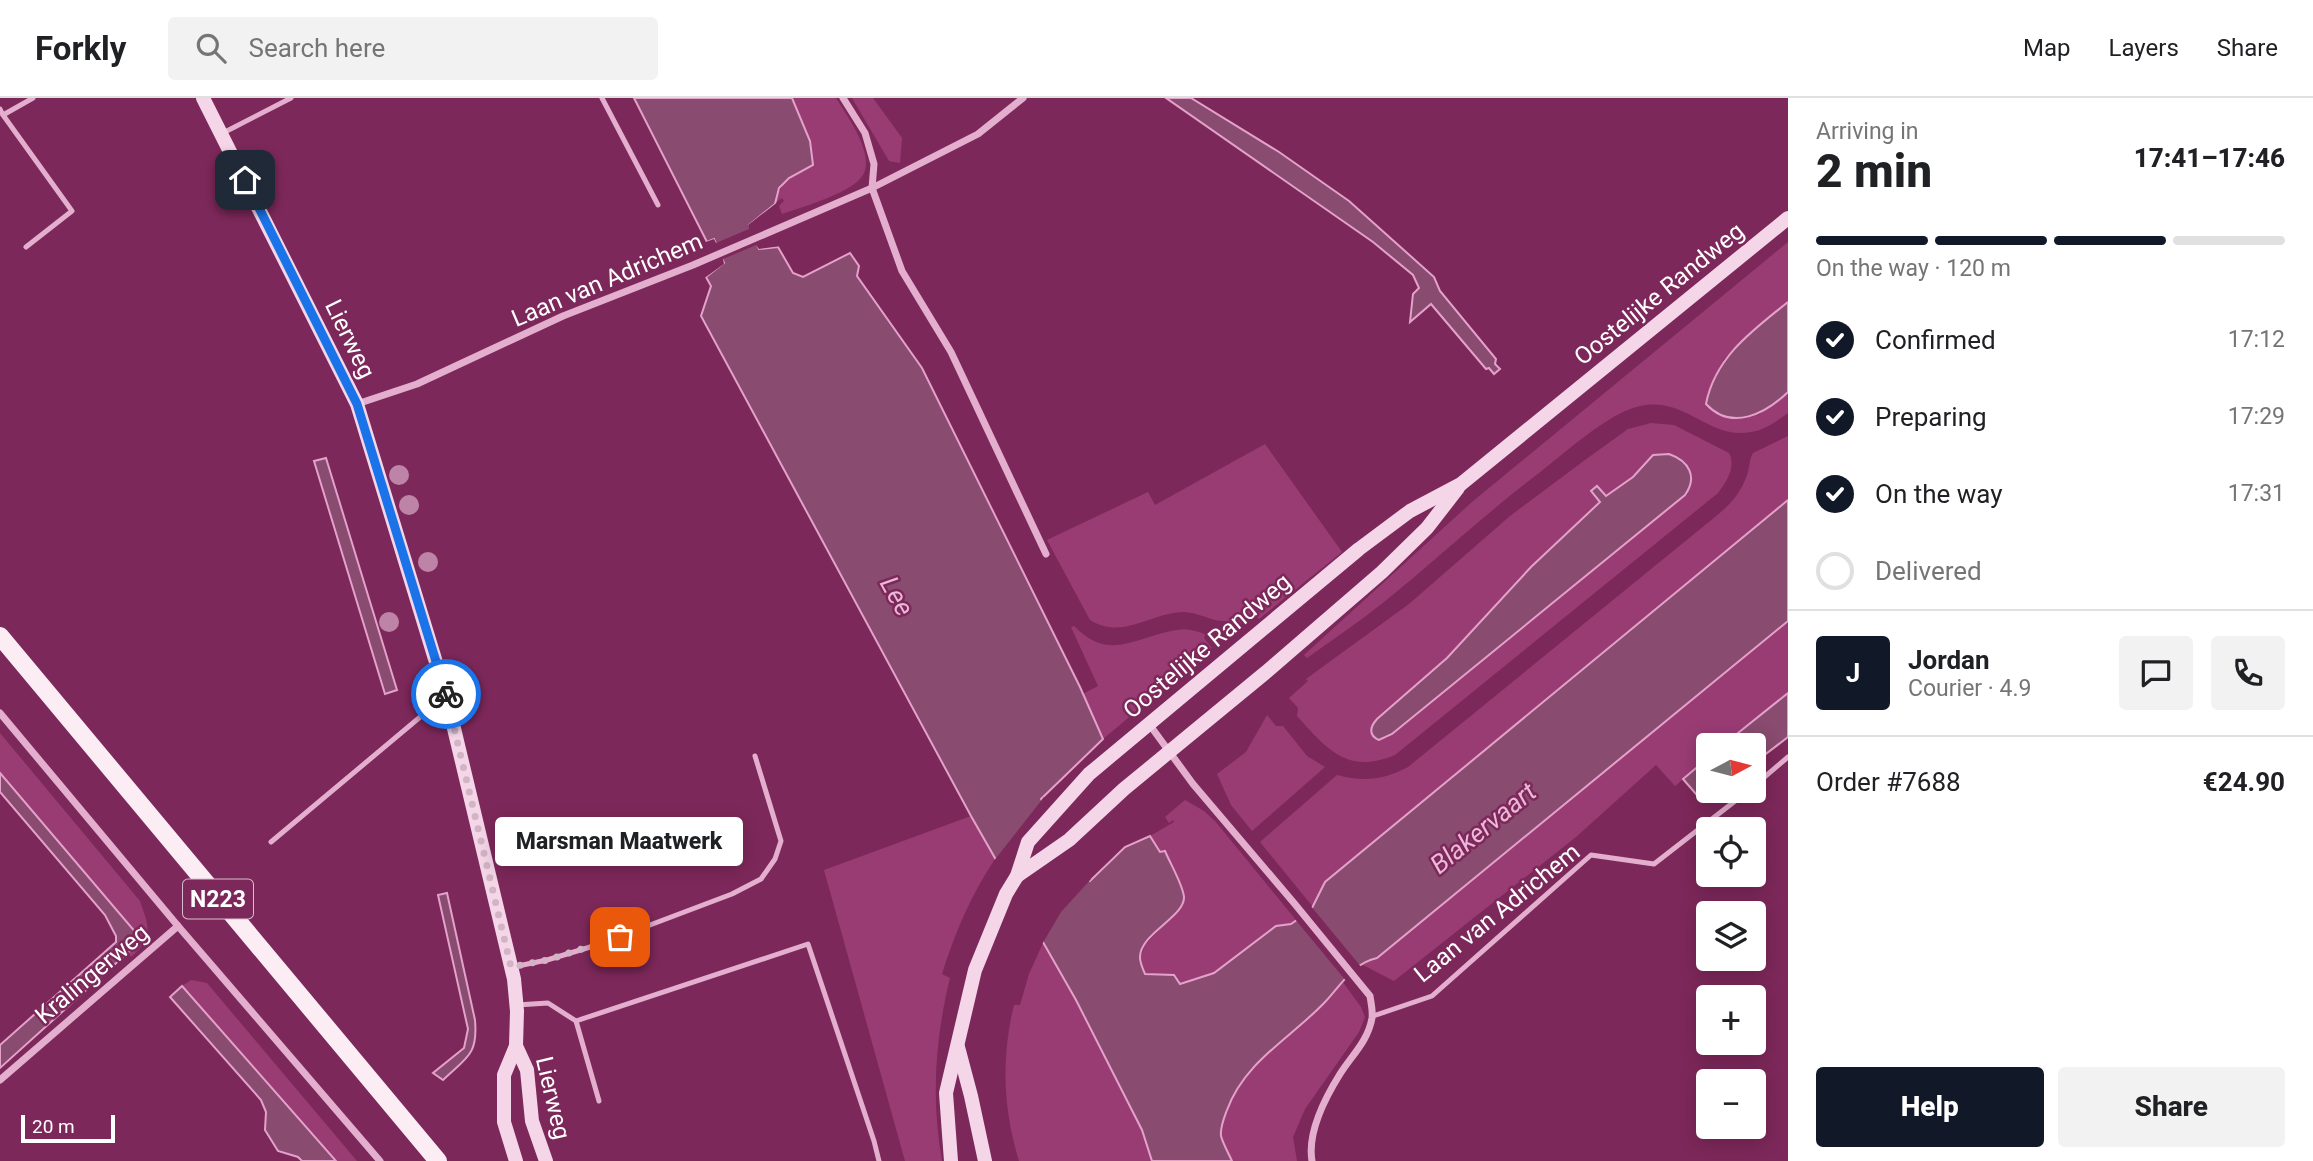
<!DOCTYPE html>
<html lang="en">
<head>
<meta charset="utf-8">
<style>
  body { margin:0; font-family:Roboto,sans-serif; background:#f2f2f2; color:#202124; height:100vh; display:flex; flex-direction:column; font-size:26px; white-space:nowrap }
  * { box-sizing:border-box; margin:0 }
  p { font-size:23px; color:#757577 }
  .icon { flex:none; width:38px; height:38px; fill:none; stroke:currentColor; stroke-width:2; stroke-linecap:round; stroke-linejoin:round }
  .map { position:relative; flex:1; overflow:hidden }
  .side { display:flex; flex-direction:column; background:#fff; width:525px }
  .side>* { flex:none }
  .needle { width:46px; rotate:83deg }
  .buttons { position:absolute; left:1696px; top:635px; display:grid; gap:14px }
  .buttons a { display:grid; place-items:center; width:70px; height:70px; border-radius:7px; background:#fff; box-shadow:0 4px 18px #0003; font-size:35px }
  .scale { position:absolute; left:21px; bottom:18px; width:94px; box-sizing:border-box; padding-left:7px; border:4px solid #fff; border-top:0; font-size:19px; line-height:24px; white-space:nowrap; color:#fff; -webkit-text-stroke:5px #7d285a; paint-order:stroke }
  .pin { position:absolute; display:grid; place-items:center; width:60px; height:60px; color:#fff; margin:-30px; border-radius:14px; box-shadow:0 4px 10px #0006 }
  .courier { position:absolute; display:grid; place-items:center; width:70px; height:70px; margin:-35px; border:5px solid #1a73e8; border-radius:50%; background:#fff; color:#222; box-shadow:0 2px 9px #0007 }
  .bubble { position:absolute; height:49px; border-radius:7px; background:#fff; box-shadow:0 4px 18px #0003; font-size:23px; font-weight:800; line-height:49px; text-align:center }
  .head em { font-style:normal; font-weight:800 }
  .head div { display:flex; flex-direction:column-reverse }
  .head { display:flex; align-items:center; justify-content:space-between; height:119px; padding:0 28px }
  h1 { font-size:46px; font-weight:800; line-height:52px }
  .bar { display:grid; grid-template-columns:repeat(4,1fr); gap:10px 7px; align-content:center; height:84px; padding:0 28px }
  .bar i { height:9px; border-radius:5px; background:#e0e0e0 }
  .bar .selected { background:#111827 }
  .bar p { grid-column:span 4 }
  .line { display:flex; align-items:center; gap:18px; padding:0 28px; border-top:2px solid #e0e0e0 }
  .line div { flex:1 }
  .round { display:grid; place-items:center; flex:none; width:74px; height:74px; border-radius:7px; background:#f2f2f2 }
  ol { padding:0 28px; list-style:none }
  li { display:flex; align-items:center; gap:21px; height:77px }
  li p { margin-inline-start:auto }
  li .icon { padding:7px; border-radius:50%; background:#111827; color:#fff; stroke-width:4 }
  li:last-child { color:#757577 }
  li i { width:38px; height:38px; border:4px solid #e0e0e0; border-radius:50% }
  .cta { display:flex; gap:14px; margin-top:auto; padding:14px 28px }
  .cta a { flex:1; height:80px; border-radius:7px; background:#111827; color:#fff; font-size:28px; font-weight:800; line-height:80px; text-align:center }
  .cta a+a { background:#f2f2f2; color:#202124 }
  header { display:flex; align-items:center; gap:42px; box-sizing:border-box; height:98px; padding:0 35px; background:#fff; border-bottom:2px solid #e0e0e0 }
  header strong { font-size:33px }
  nav { display:flex; gap:38px; margin-inline-start:auto; font-size:24px }
  .search { width:490px; height:63px; background:#f2f2f2; display:flex; align-items:center; gap:18px; box-sizing:border-box; padding:0 24px; border-radius:7px; color:#757577; font-size:26px }
  main { display:flex; flex:1; min-height:0 }
  .map>svg:first-child { display:block }
</style>
</head>
<body>
<header>
<strong>Forkly</strong>
<div class="search"><svg class="icon" aria-label="search" viewBox="0 0 24 24"><circle cx="10" cy="10" r="6"/><path d="M15 15l6 6"/></svg>Search here</div>
<nav><a>Map</a><a>Layers</a><a>Share</a></nav>
</header>
<main>
<div class="map">
<svg width="1788" height="1063" viewBox="0 0 1788 1063">
  <rect width="100%" height="100%" fill="#7d285a"/>
  <g fill="#9a3c74" fill-rule="evenodd">
    <path d="M 792,0 L 836,0 C 846,16 874,55 864,75 C 856,94 802,109 782,116 L 779,108 L 784,103 L 782,100 L 775,105 C 782,81 792,78 813,67 L 810,43 Z"/>
    <path d="M 852,0 L 873,0 L 902,40 L 900,65 L 889,63 Z"/>
    <path d="M 1788,144 L 1788,204 L 1752,233 L 1724,261 L 1714,279 L 1747,319 L 1758,317 L 1788,294 L 1788,315 C 1777,323 1765,332 1751,334 C 1704,343 1682,288 1625,313 C 1597,326 1563,356 1539,375 C 1485,416 1436,462 1384,504 C 1359,524 1332,542 1307,560 L 1304,557 L 1472,404 Z"/>
    <path d="M 1651,325 L 1674,327 L 1729,355 C 1736,369 1727,383 1718,395 L 1395,657 C 1347,677 1327,651 1297,618 L 1298,610 L 1289,600 L 1308,583 L 1306,581 L 1409,506 L 1510,418 L 1585,362 L 1628,331 ZM 1653,357 L 1692,378 L 1691,389 L 1685,397 L 1392,636 L 1387,640 L 1371,634 L 1372,628 L 1378,621 L 1447,560 L 1531,469 L 1600,403 L 1591,392 L 1606,398 L 1633,379 Z"/>
    <path d="M 1788,338 L 1788,402 L 1326,784 L 1313,809 L 1260,744 L 1337,677 C 1364,684 1384,682 1408,669 L 1715,419 C 1730,407 1741,395 1747,377 C 1750,369 1749,362 1753,355 Z"/>
    <path d="M 1265,346 L 1342,454 L 1259,521 L 1254,516 L 1233,532 L 1225,523 C 1212,524 1197,513 1182,514 C 1148,516 1122,542 1090,522 L 1047,442 L 1148,394 L 1155,407 Z"/>
    <path d="M 1788,523 L 1788,595 L 1723,647 L 1708,648 L 1708,660 L 1675,688 L 1656,667 L 1576,739 L 1394,883 L 1361,866 Z"/>
    <path d="M 1074,528 C 1110,565 1136,538 1177,532 C 1187,530 1196,533 1205,536 L 1204,540 L 1212,550 L 1103,641 L 1083,596 L 1098,588 L 1071,529 Z"/>
    <path d="M 1267,617 L 1276,628 L 1283,628 L 1307,658 L 1325,669 L 1252,733 L 1231,707 L 1217,676 L 1246,654 Z"/>
    <path d="M 0,635 L 140,803 C 149,829 154,839 131,859 L 128,854 L 134,849 L 137,836 L 0,675 Z"/>
    <path d="M 1185,702 L 1204,713 L 1215,723 L 1296,822 L 1291,826 L 1276,828 L 1214,875 L 1180,886 L 1174,877 L 1145,875 L 1140,862 L 1145,847 L 1180,810 L 1160,754 L 1150,738 L 1174,724 L 1173,722 L 1169,725 L 1165,719 Z"/>
    <path d="M 971,718 L 995,761 C 971,797 955,834 942,876 L 950,880 C 935,941 931,1000 942,1063 L 905,1063 L 824,772 Z"/>
    <path d="M 1043,845 L 1076,902 L 1142,1032 L 1152,1063 L 1019,1063 C 1003,1010 1001,960 1014,907 L 1020,907 L 1029,876 Z"/>
    <path d="M 191,882 L 207,885 L 357,1063 L 336,1063 L 182,888 Z"/>
    <path d="M 1342,883 L 1361,909 L 1365,919 L 1359,934 L 1305,1011 L 1293,1039 L 1297,1063 L 1232,1063 L 1221,1039 L 1222,1026 L 1231,1002 L 1246,978 L 1265,956 L 1324,905 Z"/>
  </g>
  <g fill="#894b6f" stroke="#e4a2cb" stroke-width="2">
    <path d="M 634,0 L 792,0 L 810,43 L 813,67 L 789,80 L 779,90 L 775,106 L 749,127 L 759,151 L 778,149 L 793,175 L 803,179 L 850,155 L 859,168 L 857,178 L 922,270 L 1080,589 L 1103,641 L 1041,701 L 1090,783 L 1125,749 L 1150,738 L 1160,754 L 1165,753 C 1170,765 1183,787 1184,799 C 1185,819 1139,836 1140,860 C 1140,865 1143,871 1145,876 L 1174,877 L 1180,886 L 1214,875 L 1276,828 L 1291,826 L 1311,812 L 1325,784 L 1788,402 L 1788,523 L 1377,860 C 1353,865 1341,887 1325,904 C 1291,940 1245,963 1227,1012 C 1224,1020 1220,1029 1221,1038 C 1223,1046 1229,1056 1232,1063 L 1152,1063 L 1142,1032 L 1076,902 L 971,718 L 701,218 L 711,188 L 706,179 L 724,165 L 714,141 L 707,144 Z"/>
    <path d="M 1166,0 L 1191,0 L 1279,54 L 1349,103 L 1434,179 L 1440,193 L 1496,261 L 1495,266 L 1500,271 L 1494,276 L 1489,270 L 1486,271 L 1431,206 L 1410,224 L 1413,196 L 1419,190 L 1413,177 L 1373,144 Z"/>
    <path d="M 1788,204 L 1788,294 C 1766,315 1732,334 1706,306 C 1715,259 1753,232 1788,204 Z"/>
    <path d="M 1669,356 C 1689,363 1698,379 1685,397 L 1392,636 L 1379,642 C 1368,637 1370,629 1377,621 L 1447,560 L 1531,469 L 1600,404 L 1591,393 L 1597,388 L 1606,398 L 1633,379 L 1653,357 Z"/>
    <path d="M 326,360 L 397,592 L 385,596 L 314,363 Z"/>
    <path d="M 1788,595 L 1788,639 L 1754,665 L 1754,648 L 1723,647 Z"/>
    <path d="M 1708,660 L 1708,693 L 1716,693 L 1702,703 L 1683,681 Z"/>
    <path d="M 0,675 L 137,836 L 134,849 L 0,970 L 0,947 L 116,844 L 116,838 L 105,817 L 0,694 Z"/>
    <path d="M 447,795 L 475,922 C 478,957 467,959 443,982 L 433,975 L 464,950 L 468,931 L 438,797 Z"/>
    <path d="M 182,888 L 336,1063 L 302,1063 L 298,1059 L 278,1053 L 265,1032 L 266,1014 L 261,1002 L 170,899 Z"/>
  </g>
  <g fill="#7d285a">
    <path d="M 779,103 L 777,109 L 752,129 L 761,147 L 778,145 L 781,148 L 759,151 L 756,147 L 723,161 L 724,166 L 703,181 L 703,177 L 720,164 L 712,146 L 706,148 L 703,145 L 714,141 L 716,145 L 749,131 L 748,127 Z"/>
    <path d="M 1044,699 L 1091,781 L 1061,814 L 1041,848 L 993,764 Z"/>
    <path d="M 1310,807 L 1362,870 L 1347,884 L 1294,820 Z"/>
  </g>
  <g fill="none" stroke-linecap="round" stroke-linejoin="round">
    <g stroke="#e4aecf" stroke-width="5">
      <path d="M 602,0 L 658,107"/>
      <path d="M 0,11 L 3,17 L 33,0"/>
      <path d="M 3,17 L 72,113 L 26,149"/>
      <path d="M 221,36 L 291,0"/>
      <path d="M 1754,688 L 1788,659"/>
      <path d="M 271,744 L 444,599"/>
      <path d="M 513,869 L 547,862 L 597,847 L 732,796 L 761,781 L 775,761 L 781,743 L 755,658"/>
      <path d="M 517,907 L 548,905 L 576,923 L 599,1003"/>
      <path d="M 1373,918 L 1432,898 L 1591,757 L 1654,766 L 1748,693"/>
      <path d="M 576,923 L 808,846 L 874,1043 L 879,1063"/>
    </g>
    <g stroke="#e4aecf" stroke-width="7">
      <path d="M 843,0 L 865,35 L 874,66 L 872,90 L 902,173 L 951,254 L 1046,456"/>
      <path d="M 357,306 L 417,286 L 563,218 L 693,167 L 872,90 L 978,36 L 1023,0"/>
      <path d="M 0,615 L 178,828 L 380,1063"/>
      <path d="M 1149,626 L 1193,686 L 1294,805 L 1370,898 C 1371,905 1373,913 1372,920 C 1368,943 1352,957 1340,976 C 1325,1000 1307,1034 1312,1063"/>
      <path d="M 0,982 L 178,828"/>
    </g>
    <g stroke="#f4d6e8" stroke-width="14">
      <path d="M 203,0 L 357,306 L 446,597 L 514,881 L 517,913 L 516,948 L 504,977 L 504,1024 L 516,1063"/>
      <path d="M 1017,778 L 1069,742 L 1124,691 L 1265,575 L 1382,474 L 1427,430 L 1458,390"/>
      <path d="M 516,948 L 527,972 L 532,1023 L 546,1063"/>
      <path d="M 958,949 L 971,998 L 985,1063"/>
      <path d="M 951,1063 L 946,995 L 975,872 L 1006,796 L 1017,778 L 1028,744 L 1089,676 L 1359,451 L 1410,413 L 1461,386 L 1788,120"/>
    </g>
    <path stroke="#fcedf5" stroke-width="18" d="M 0,538 L 438,1063"/>
  </g>
  <g fill="#be84a7">
    <circle cx="399" cy="377" r="10"/>
    <circle cx="409" cy="407" r="10"/>
    <circle cx="428" cy="464" r="10"/>
    <circle cx="389" cy="524" r="10"/>
    <circle cx="460" cy="599" r="10"/>
  </g>
  <g fill="none" stroke-linecap="round" stroke-linejoin="round">
    <path stroke="#d2b4c5" stroke-width="7" stroke-dasharray="0 12.6" d="M 446,596 L 511,869 L 547,862 L 620,839"/>
    <path stroke="#1a73e8" stroke-width="9" d="M 245,82 L 357,306 L 446,596"/>
  </g>
  <g text-anchor="middle" stroke-width="5" stroke-linejoin="round" paint-order="stroke">
    <rect fill="#7d285a" stroke="#d8bece" stroke-width="2" x="183" y="781.5" width="70" height="39" rx="5"/>
    <g font-size="23" font-weight="bold" fill="#fff">
      <text x="218" y="809">N223</text>
    </g>
    <g font-size="24" fill="#fff" stroke="#7d285a">
      <text transform="translate(607 182) rotate(-23)" y="8">Laan van Adrichem</text>
      <text transform="translate(1659 196) rotate(-39)" y="8">Oostelijke Randweg</text>
      <text transform="translate(350 241) rotate(64)" y="8">Lierweg</text>
      <text transform="translate(1207 548) rotate(-40)" y="8">Oostelijke Randweg</text>
      <text transform="translate(1497 815) rotate(-39)" y="8">Laan van Adrichem</text>
      <text transform="translate(92 876) rotate(-40)" y="8">Kralingerweg</text>
      <text transform="translate(553 1000) rotate(77)" y="8">Lierweg</text>
    </g>
    <g font-size="26" font-style="italic" fill="#ecb9d8" stroke="#7d285a">
      <text transform="translate(897 498) rotate(61)" y="9">Lee</text>
      <text transform="translate(1483 730) rotate(-39)" y="9">Blakervaart</text>
    </g>
  </g>
</svg>
<div class="buttons">
<a><svg class="needle" viewBox="-14 -14 28 28"><path d="M0-13l5 13h-10z" fill="#e53935"/><path d="M0 13l5-13h-10z" fill="#757577"/></svg></a>
<a><svg class="icon" aria-label="locate" viewBox="0 0 24 24"><circle cx="12" cy="12" r="6"/><path d="M12 2v4M12 18v4M2 12h4M18 12h4"/></svg></a>
<a><svg class="icon" aria-label="layers" viewBox="0 0 24 24"><path d="M12 4l9 5-9 5-9-5zM3 14l9 5 9-5"/></svg></a>
<a>+</a>
<a>−</a>
</div>
<div class="scale">20 m</div>
<div class="pin" style="left:620px;top:839px;background:#ea580c"><svg class="icon" aria-label="bag" viewBox="0 0 24 24"><path d="M5 8h14l-1 12H6zM9 8a3 3 0 0 1 6 0"/></svg></div>
<div class="pin" style="left:245px;top:82px;background:#1f2937"><svg class="icon" aria-label="home" viewBox="0 0 24 24"><path d="M3 11l9-7 9 7M6 9v11h12V9"/></svg></div>
<div class="courier" style="left:446px;top:596px"><svg class="icon" aria-label="bike" viewBox="0 0 24 24"><circle cx="6" cy="16" r="4"/><circle cx="18" cy="16" r="4"/><path d="M6 16l4-8h5l3 8M10 8l3 8H6M13 5h3"/></svg></div>
<div class="bubble" style="left:495px;top:719px;width:248px">Marsman Maatwerk</div>
</div>
<section class="side">
<div class="head"><div><h1>2 min</h1><p>Arriving in</p></div><em>17:41–17:46</em></div>
<div class="bar"><i class="selected"></i><i class="selected"></i><i class="selected"></i><i></i><p>On the way · 120 m</p></div>
<ol>
<li><svg class="icon" aria-label="check" viewBox="0 0 24 24"><path d="M5 12l5 5 9-10"/></svg>Confirmed<p>17:12</p></li>
<li><svg class="icon" aria-label="check" viewBox="0 0 24 24"><path d="M5 12l5 5 9-10"/></svg>Preparing<p>17:29</p></li>
<li><svg class="icon" aria-label="check" viewBox="0 0 24 24"><path d="M5 12l5 5 9-10"/></svg>On the way<p>17:31</p></li>
<li><i></i>Delivered</li>
</ol>
<div class="line" style="height:126px"><b class="round" style="background:#111827;color:#fff">J</b><div><b>Jordan</b><p>Courier · 4.9</p></div><a class="round"><svg class="icon" aria-label="chat" viewBox="0 0 24 24"><path d="M4 5h16v11H9l-5 4z"/></svg></a><a class="round"><svg class="icon" aria-label="phone" viewBox="0 0 24 24"><path d="M5 4h4l2 5-3 2q2 4 5 5l2-3 5 2v4C11 20 4 13 5 4z"/></svg></a></div>
<div class="line" style="height:91px"><div>Order #7688</div><b>€24.90</b></div>
<div class="cta"><a>Help</a><a>Share</a></div>
</section>
</main>
</body>
</html>
